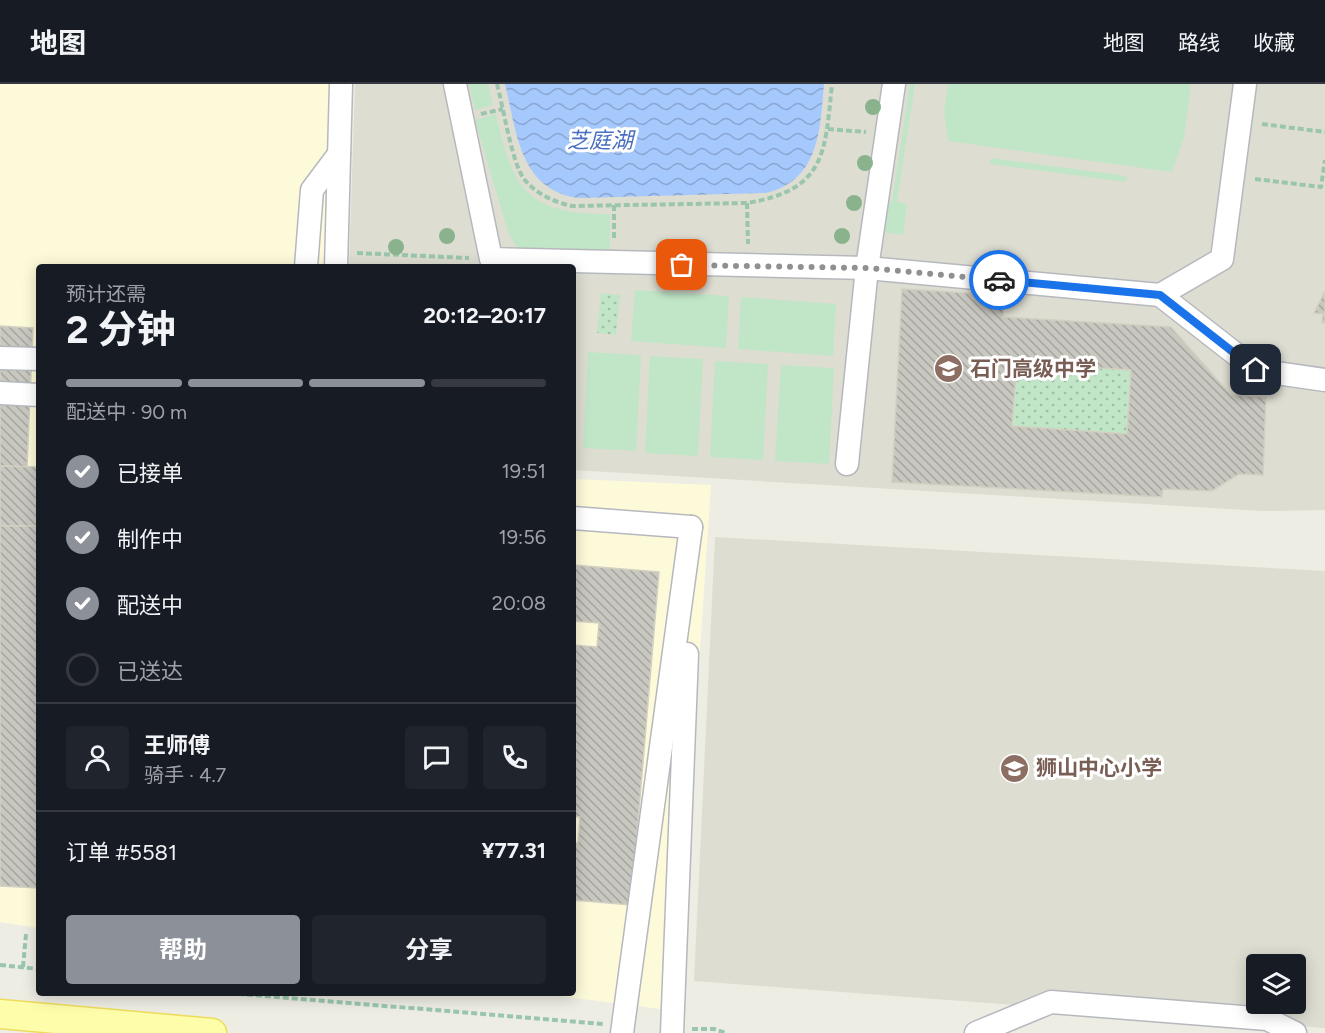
<!DOCTYPE html>
<html lang="zh">
<head>
<meta charset="utf-8">
<style>
  body { margin:0; font-family:Figtree,"Noto Sans SC",sans-serif; background:#20242c; color:#f1f3f6; height:100vh; display:flex; flex-direction:column; font-size:22px; white-space:nowrap }
  * { box-sizing:border-box; margin:0 }
  p { font-size:20px; color:#9ea1a6 }
  .icon { flex:none; width:33px; height:33px; fill:none; stroke:currentColor; stroke-width:2; stroke-linecap:round; stroke-linejoin:round }
  .map { position:relative; flex:1; overflow:hidden }
  .drawer { position:absolute; left:36px; top:180px; width:540px; height:732px; display:flex; flex-direction:column; background:#171b24; border-radius:6px; box-shadow:0 3px 15px #0003 }
  .drawer>* { flex:none }
  .controls { position:absolute; left:1246px; top:870px; display:grid; gap:12px }
  .controls a { display:grid; place-items:center; width:60px; height:60px; border-radius:6px; background:#171b24; box-shadow:0 3px 15px #0003; font-size:30px }
  .pin { position:absolute; display:grid; place-items:center; width:51px; height:51px; color:#fff; margin:-26px; border-radius:12px; box-shadow:0 3px 9px #0006 }
  .courier { position:absolute; display:grid; place-items:center; width:60px; height:60px; margin:-30px; border:4px solid #1a73e8; border-radius:50%; background:#fff; color:#222; box-shadow:0 2px 8px #0007 }
  .headline em { font-style:normal; font-weight:700 }
  .headline div { display:flex; flex-direction:column-reverse }
  .headline { display:flex; align-items:center; justify-content:space-between; height:102px; padding:0 30px }
  h1 { font-size:39px; font-weight:700; line-height:45px }
  .bar { display:grid; grid-template-columns:repeat(4,1fr); gap:9px 6px; align-content:center; height:72px; padding:0 30px }
  .bar i { height:8px; border-radius:4px; background:#363941 }
  .bar .active { background:#8c9099 }
  .bar p { grid-column:span 4 }
  .line { display:flex; align-items:center; gap:15px; padding:0 30px; border-top:2px solid #363941 }
  .line div { flex:1 }
  .round { display:grid; place-items:center; flex:none; width:63px; height:63px; border-radius:6px; background:#20242c }
  ol { padding:0 30px; list-style:none }
  li { display:flex; align-items:center; gap:18px; height:66px }
  li p { margin-inline-start:auto }
  li .icon { padding:6px; border-radius:50%; background:#8c9099; color:#fff; stroke-width:4 }
  li:last-child { color:#9ea1a6 }
  li i { width:33px; height:33px; border:3px solid #363941; border-radius:50% }
  .cta { display:flex; gap:12px; margin-top:auto; padding:12px 30px }
  .cta a { flex:1; height:69px; border-radius:6px; background:#8c9099; color:#fff; font-size:24px; font-weight:700; line-height:69px; text-align:center }
  .cta a+a { background:#20242c; color:#f1f3f6 }
  header { display:flex; align-items:center; gap:36px; box-sizing:border-box; height:84px; padding:0 30px; background:#171b24; border-bottom:2px solid #363941 }
  header strong { font-size:28px }
  nav { display:flex; gap:33px; margin-inline-start:auto; font-size:21px }
  .map>svg:first-child { display:block }
</style>
</head>
<body>
<header>
<strong>地图</strong>
<nav><a>地图</a><a>路线</a><a>收藏</a></nav>
</header>
<div class="map">
<svg width="1325" height="949" viewBox="0 0 1325 949">
  <defs>
    <pattern id="park-dots" width="8" height="8" patternUnits="userSpaceOnUse" patternTransform="scale(1.5)"><rect width="8" height="8" fill="#c1e5c7"/><path d="M2 2h.1M6 6h.1" fill="none" stroke="#a0bda5" stroke-width="1.8" stroke-linecap="round"/></pattern>
    <pattern id="water-waves" width="16" height="10" patternUnits="userSpaceOnUse" patternTransform="scale(1.5)"><rect width="16" height="10" fill="#a5c8fd"/><path d="M0 5q4-4 8 0t8 0" fill="none" stroke="#8aa6d0"/></pattern>
    <pattern id="building-back-hatch" width="6" height="6" patternUnits="userSpaceOnUse" patternTransform="scale(1.5)"><rect width="6" height="6" fill="#c9c8c0"/><path d="M-1 5l2 2M0 0l6 6M5-1l2 2" fill="none" stroke="#a6a6a0"/></pattern>
  </defs>
  <rect width="100%" height="100%" fill="#eeede4"/>
  <g fill="#fdfada">
    <path d="M 0,0 L 345,0 L 338,183 L 39,183 L 39,844 L 0,838 Z"/>
    <path d="M 573,395 L 711,401 L 676,927 L 536,909 L 573,909 Z"/>
  </g>
  <g fill="#deddd2" fill-rule="evenodd">
    <path d="M 355,0 L 1325,0 L 1325,426 L 1263,427 L 573,386 L 573,183 L 349,183 Z"/>
    <path d="M 715,453 L 1325,487 L 1325,944 L 694,897 ZM 1257,880 L 1296,880 L 1296,920 L 1257,920 Z"/>
  </g>
  <g fill="#c1e5c7">
    <path d="M 469,0 L 488,0 L 493,21 L 475,26 Z"/>
    <path d="M 910,0 L 915,0 L 897,118 L 907,120 L 903,151 L 883,148 L 888,118 L 892,118 Z"/>
    <path d="M 948,0 L 1191,0 L 1184,53 L 1172,88 L 948,57 L 944,27 Z"/>
    <path d="M 496,30 C 513,107 528,130 610,130 L 610,170 L 520,167 L 509,151 L 475,36 Z"/>
    <path d="M 991,74 L 1127,92 L 1126,98 L 990,80 Z"/>
    <path d="M 635,206 L 729,212 L 726,264 L 631,257 Z"/>
    <path d="M 741,213 L 836,220 L 833,272 L 738,265 Z"/>
    <path d="M 588,268 L 641,271 L 636,367 L 583,364 Z"/>
    <path d="M 650,272 L 703,275 L 698,372 L 645,369 Z"/>
    <path d="M 715,277 L 768,280 L 763,376 L 710,373 Z"/>
    <path d="M 781,281 L 834,284 L 829,380 L 775,377 Z"/>
  </g>
  <g fill="url(#park-dots)">
    <path d="M 601,209 L 620,211 L 616,251 L 597,249 Z"/>
    <path d="M 1017,279 L 1131,286 L 1127,350 L 1012,342 Z"/>
  </g>
  <path fill="url(#water-waves)" d="M 505,0 L 824,0 C 820,45 820,96 766,109 L 579,114 C 519,106 517,48 505,0 Z"/>
  <g fill="url(#building-back-hatch)" stroke="#d3d0c2" stroke-width="1.5" fill-rule="evenodd">
    <path d="M 902,205 L 1004,211 L 1003,233 L 1171,243 L 1231,311 L 1266,313 L 1263,391 L 1239,390 L 1212,407 L 1163,405 L 1162,413 L 892,398 ZM 1017,279 L 1131,286 L 1127,350 L 1012,342 Z"/>
    <path d="M 1325,207 L 1325,239 L 1322,239 L 1323,230 L 1314,229 Z"/>
    <path d="M 0,242 L 33,244 L 27,383 L 0,382 Z"/>
    <path d="M 0,382 L 39,383 L 39,442 L 0,442 Z"/>
    <path d="M 0,442 L 39,442 L 39,804 L 0,802 Z"/>
    <path d="M 573,481 L 659,488 L 631,821 L 573,816 L 573,759 L 578,759 L 580,733 L 573,732 L 573,561 L 597,563 L 599,539 L 573,537 Z"/>
  </g>
  <g fill="none" stroke-linecap="round" stroke-linejoin="round">
    <defs>
      <g id="minor">
        <path d="M 455,0 L 491,175 L 867,184 L 1160,211 L 1256,286 L 1325,296"/>
        <path d="M 306,183 L 312,106 L 339,70"/>
        <path d="M 336,183 L 341,0"/>
        <path d="M 1160,211 L 1222,175 L 1245,0"/>
        <path d="M 0,274 L 39,275"/>
        <path d="M 0,309 L 39,311"/>
        <path d="M 847,380 L 867,184 L 894,0"/>
        <path d="M 573,434 L 691,443"/>
        <path d="M 622,949 L 691,443"/>
        <path d="M 672,949 L 687,570"/>
        <path d="M 976,949 L 1051,918 L 1267,935 L 1295,949"/>
      </g>
      <path id="major" d="M 0,930 L 212,949"/>
    </defs>
    <use href="#minor" stroke="#b6b8be" stroke-width="25"/>
    <use href="#major" stroke="#eddd5d" stroke-width="31"/>
    <g stroke="#9ac6ae" stroke-width="4" stroke-dasharray="6 3" stroke-linecap="butt">
      <path d="M 497,0 C 503,22 512,79 524,95 C 536,110 554,118 572,122 L 747,119 C 826,106 825,69 832,0"/>
      <path d="M 481,30 L 503,25"/>
      <path d="M 1262,40 L 1325,48"/>
      <path d="M 828,45 L 866,48"/>
      <path d="M 1255,95 L 1321,103 L 1325,76"/>
      <path d="M 747,119 L 748,160"/>
      <path d="M 614,121 L 614,157"/>
      <path d="M 357,169 L 469,174"/>
      <path d="M 0,881 L 39,885"/>
      <path d="M 23,883 L 26,850"/>
      <path d="M 229,909 L 603,940"/>
      <path d="M 692,945 L 714,945 L 726,949"/>
    </g>
    <use href="#minor" stroke="#fff" stroke-width="22"/>
    <use href="#major" stroke="#fdfdaa" stroke-width="28"/>
  </g>
  <g fill="#89b28d">
    <circle cx="873" cy="23" r="8"/>
    <circle cx="865" cy="79" r="8"/>
    <circle cx="854" cy="119" r="8"/>
    <circle cx="447" cy="152" r="8"/>
    <circle cx="842" cy="152" r="8"/>
    <circle cx="396" cy="163" r="8"/>
  </g>
  <g fill="none" stroke-linecap="round" stroke-linejoin="round">
    <path stroke="#8f9091" stroke-width="6" stroke-dasharray="0 10.8" d="M 682,181 L 867,184 L 999,196"/>
    <path stroke="#1a73e8" stroke-width="8" d="M 999,196 L 1160,211 L 1256,286"/>
  </g>
  <defs>
    <symbol id="school-disc" viewBox="-11 -11 22 22"><circle r="9.5" fill="#8d6e63" stroke="#fff"/><path d="M0-5L7-2L0 1L-7-2ZM-4 1L0 2.5L4 1V4Q0 6-4 4Z" fill="#fff"/></symbol>
  </defs>
  <g fill-rule="evenodd">
    <use href="#school-disc" x="932" y="268" width="33" height="33"/>
    <use href="#school-disc" x="998" y="668" width="33" height="33"/>
  </g>
  <g text-anchor="middle" stroke-width="6" stroke-linejoin="round" paint-order="stroke">
    <g font-size="21" font-weight="bold" fill="#785e54" stroke="#fff" text-anchor="start">
      <text x="970" y="292">石门高级中学</text>
      <text x="1036" y="691">狮山中心小学</text>
    </g>
    <g font-size="22" font-style="italic" fill="#486fc0" stroke="#fff">
      <text x="600" y="64">芝庭湖</text>
    </g>
  </g>
</svg>
<div class="controls">
<a><svg class="icon" aria-label="layers" viewBox="0 0 24 24"><path d="M12 4l9 5-9 5-9-5zM3 14l9 5 9-5"/></svg></a>
</div>
<div class="pin" style="left:682px;top:181px;background:#ea580c"><svg class="icon" aria-label="bag" viewBox="0 0 24 24"><path d="M5 8h14l-1 12H6zM9 8a3 3 0 0 1 6 0"/></svg></div>
<div class="pin" style="left:1256px;top:286px;background:#1f2937"><svg class="icon" aria-label="home" viewBox="0 0 24 24"><path d="M3 11l9-7 9 7M6 9v11h12V9"/></svg></div>
<div class="courier" style="left:999px;top:196px"><svg class="icon" aria-label="car" viewBox="0 0 24 24"><path d="M5 17H2v-5l4-1 3-4h7l3 4 3 1v5h-3M9 17h6M6 11h13"/><circle cx="7" cy="17" r="2"/><circle cx="17" cy="17" r="2"/></svg></div>
<section class="drawer">
<div class="headline"><div><h1>2 分钟</h1><p>预计还需</p></div><em>20:12–20:17</em></div>
<div class="bar"><i class="active"></i><i class="active"></i><i class="active"></i><i></i><p>配送中 · 90 m</p></div>
<ol>
<li><svg class="icon" aria-label="check" viewBox="0 0 24 24"><path d="M5 12l5 5 9-10"/></svg>已接单<p>19:51</p></li>
<li><svg class="icon" aria-label="check" viewBox="0 0 24 24"><path d="M5 12l5 5 9-10"/></svg>制作中<p>19:56</p></li>
<li><svg class="icon" aria-label="check" viewBox="0 0 24 24"><path d="M5 12l5 5 9-10"/></svg>配送中<p>20:08</p></li>
<li><i></i>已送达</li>
</ol>
<div class="line" style="height:108px"><a class="round"><svg class="icon" aria-label="person" viewBox="0 0 24 24"><circle cx="12" cy="8" r="4"/><path d="M4 21q1-7 8-7t8 7"/></svg></a><div><b>王师傅</b><p>骑手 · 4.7</p></div><a class="round"><svg class="icon" aria-label="chat" viewBox="0 0 24 24"><path d="M4 5h16v11H9l-5 4z"/></svg></a><a class="round"><svg class="icon" aria-label="phone" viewBox="0 0 24 24"><path d="M5 4h4l2 5-3 2q2 4 5 5l2-3 5 2v4C11 20 4 13 5 4z"/></svg></a></div>
<div class="line" style="height:78px"><div>订单 #5581</div><b>¥77.31</b></div>
<div class="cta"><a>帮助</a><a>分享</a></div>
</section>
</div>
</body>
</html>
